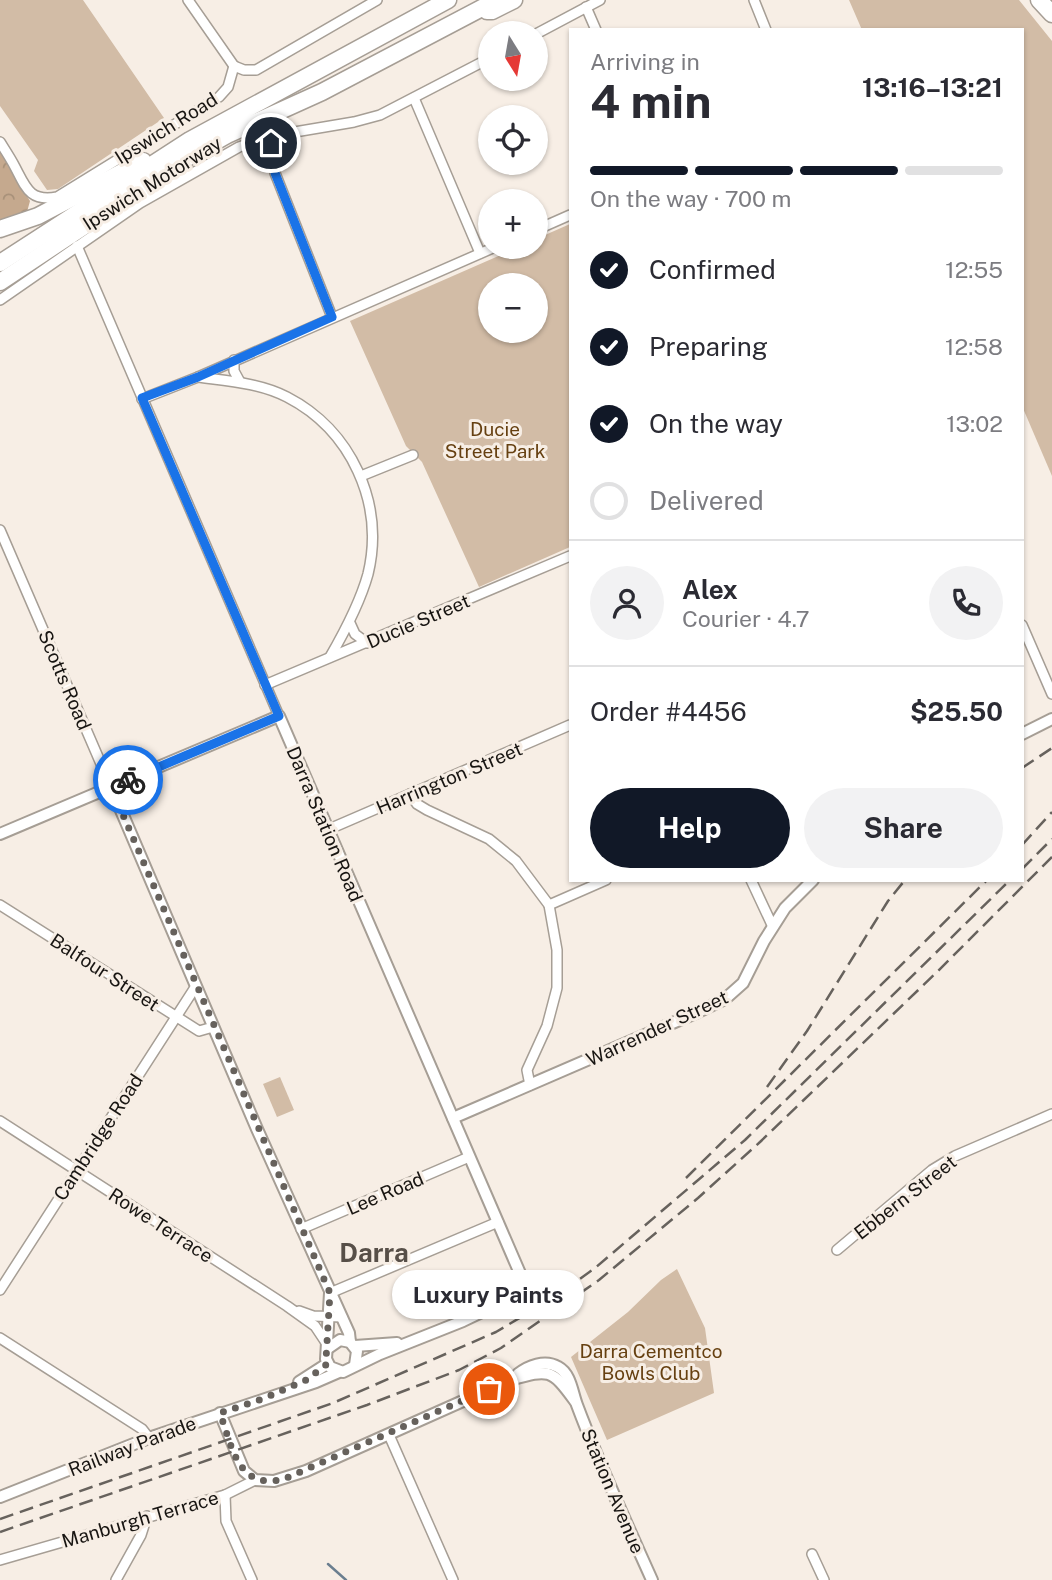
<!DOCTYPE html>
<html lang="en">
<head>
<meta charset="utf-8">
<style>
  body { margin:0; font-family:"Public Sans",sans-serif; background:#f2f2f3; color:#2b2b33; height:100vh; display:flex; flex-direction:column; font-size:26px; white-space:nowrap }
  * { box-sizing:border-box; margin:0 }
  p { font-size:23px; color:#7c7c81 }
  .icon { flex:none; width:38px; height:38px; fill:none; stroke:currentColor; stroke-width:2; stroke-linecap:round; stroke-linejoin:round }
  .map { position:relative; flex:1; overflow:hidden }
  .sheet { position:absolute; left:569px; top:28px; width:455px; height:854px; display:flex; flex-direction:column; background:#fff; border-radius:0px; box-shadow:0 2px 5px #0004 }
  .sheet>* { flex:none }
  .needle { width:46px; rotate:169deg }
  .buttons { position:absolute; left:478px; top:21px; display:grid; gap:14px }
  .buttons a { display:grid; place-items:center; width:70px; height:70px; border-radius:50%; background:#fff; box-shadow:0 2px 5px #0004; font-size:35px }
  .pin { position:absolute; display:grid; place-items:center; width:60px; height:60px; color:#fff; margin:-30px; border:4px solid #fff; border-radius:50%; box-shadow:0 2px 7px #0007 }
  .courier { position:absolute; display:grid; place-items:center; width:70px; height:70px; margin:-35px; border:5px solid #1a73e8; border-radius:50%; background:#fff; color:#222; box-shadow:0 2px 9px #0007 }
  .bubble { position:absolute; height:49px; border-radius:24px; background:#fff; box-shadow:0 2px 5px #0004; font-size:23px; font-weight:700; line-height:49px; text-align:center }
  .summary em { font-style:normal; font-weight:700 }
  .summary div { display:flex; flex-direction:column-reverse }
  .summary { display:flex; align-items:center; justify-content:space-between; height:119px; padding:0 21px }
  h1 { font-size:46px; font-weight:700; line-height:52px }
  .bar { display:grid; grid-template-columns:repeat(4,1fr); gap:10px 7px; align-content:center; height:84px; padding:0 21px }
  .bar i { height:9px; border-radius:5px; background:#e1e1e2 }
  .bar .active { background:#111827 }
  .bar p { grid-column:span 4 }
  .line { display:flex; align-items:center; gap:18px; padding:0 21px; border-top:2px solid #e1e1e2 }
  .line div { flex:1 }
  .round { display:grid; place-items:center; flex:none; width:74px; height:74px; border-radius:37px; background:#f2f2f3 }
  ol { padding:0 21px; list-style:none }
  li { display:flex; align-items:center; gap:21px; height:77px }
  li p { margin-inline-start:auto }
  li .icon { padding:7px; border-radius:50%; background:#111827; color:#fff; stroke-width:4 }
  li:last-child { color:#7c7c81 }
  li i { width:38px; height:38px; border:4px solid #e1e1e2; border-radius:50% }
  .action { display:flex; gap:14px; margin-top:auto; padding:14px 21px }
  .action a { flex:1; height:80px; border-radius:42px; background:#111827; color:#fff; font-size:28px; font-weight:700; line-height:80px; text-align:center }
  .action a+a { background:#f2f2f3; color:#2b2b33 }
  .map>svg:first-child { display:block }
</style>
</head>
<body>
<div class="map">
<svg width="1052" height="1580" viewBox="0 0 1052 1580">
  <defs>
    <pattern id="forest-crowns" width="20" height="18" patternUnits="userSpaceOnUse" patternTransform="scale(1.75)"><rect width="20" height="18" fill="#c5a98e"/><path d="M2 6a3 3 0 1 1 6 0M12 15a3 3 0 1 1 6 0" fill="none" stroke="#a89179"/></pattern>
  </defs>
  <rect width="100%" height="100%" fill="#f7eee5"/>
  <path fill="url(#forest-crowns)" d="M 0,149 L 17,181 L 30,201 L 27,212 L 0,222 Z"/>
  <g fill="#d2bca6" fill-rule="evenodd">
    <path d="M 0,0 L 83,0 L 164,118 L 58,189 L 47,190 L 34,171 L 38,160 L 0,106 Z"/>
    <path d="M 849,0 L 1019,0 L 1052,41 L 1052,476 L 1022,406 L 1022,30 L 862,30 Z"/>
    <path d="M 570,224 L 570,547 L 479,587 L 422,462 L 406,446 L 350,321 L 519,247 L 536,247 L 536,239 ZM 490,285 L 536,285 L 536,331 L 490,331 Z"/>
    <path d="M 280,1077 L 294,1110 L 277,1117 L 263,1084 Z"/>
    <path d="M 677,1269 L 705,1328 L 714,1393 L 607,1440 L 571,1357 L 628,1312 L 661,1280 Z"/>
  </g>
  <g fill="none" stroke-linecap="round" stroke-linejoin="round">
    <path stroke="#6b7e8f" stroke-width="2.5" d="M 328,1564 L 346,1580"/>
    <defs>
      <g id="minor">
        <path d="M 188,0 L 234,66"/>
        <path d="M 754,0 L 766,30"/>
        <path d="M 586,7 L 596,30"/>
        <path d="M 536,34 L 600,0"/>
        <path d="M 234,66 L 244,70 L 256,70 L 377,0"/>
        <path d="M 414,98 L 480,253"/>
        <path d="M 271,136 L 275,173 L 332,317"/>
        <path d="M 0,142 C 5,150 11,159 15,167 C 26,188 30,202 57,197 L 219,97 L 228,87 L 234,66"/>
        <path d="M 536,230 L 570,215"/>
        <path d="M 77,246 L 279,716"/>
        <path d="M 0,300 L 140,203 L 239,147 L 271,136 L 354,122 L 380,115 L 490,58"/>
        <path d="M 234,360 L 234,371 L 240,382"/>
        <path d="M 198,377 C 228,381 260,383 287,397 C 351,430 385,503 368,574 C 360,603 345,631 330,657"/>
        <path d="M 142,399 L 198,377 L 495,247"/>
        <path d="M 361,476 L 413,455"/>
        <path d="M 0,530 L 111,787"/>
        <path d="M 350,623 L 355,634 L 367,643"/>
        <path d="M 1022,625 L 1052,694"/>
        <path d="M 265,685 L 570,556"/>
        <path d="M 410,794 L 417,804 L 427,810 L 489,839 L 516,861 L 549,905 L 557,950 L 557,988 L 547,1026 L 527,1070 L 530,1085"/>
        <path d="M 327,830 L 570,725"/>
        <path d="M 751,880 L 773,927"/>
        <path d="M 0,905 L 199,1031 L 213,1027"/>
        <path d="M 549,905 L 606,880"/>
        <path d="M 0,1121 L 287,1306 L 315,1326 L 327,1344"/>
        <path d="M 301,1229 L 469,1157"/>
        <path d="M 837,1250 L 932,1170 L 955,1156 L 1052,1114"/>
        <path d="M 0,1290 L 196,986"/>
        <path d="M 330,1293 L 498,1222"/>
        <path d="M 299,1311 L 313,1316 L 342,1317"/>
        <path d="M 0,1338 L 142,1429 L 149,1438"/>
        <path d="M 389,1435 L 453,1580"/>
        <path d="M 225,1495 L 226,1521 L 252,1580"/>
        <path d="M 812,1554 L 824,1580"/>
        <path d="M 0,1560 L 225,1495 L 255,1480"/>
        <path d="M 116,1580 L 141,1535 L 147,1516"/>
      </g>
      <g id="tertiary">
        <path d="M 1022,734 L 1052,719"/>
        <path d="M 111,787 L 257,1129 L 349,1333 L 350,1342"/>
        <path d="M 0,834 L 279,716 L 522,1278 L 519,1292 L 511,1298 L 463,1321 L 380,1354 L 343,1372 L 330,1367 L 326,1359 L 330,1293"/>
        <path d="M 453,1118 L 698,1012 L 725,999 L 743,983 L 764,941 L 785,908 L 813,880"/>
        <path d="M 355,1346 L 397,1343"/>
        <path d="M 327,1349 L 340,1340 L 350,1342 L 357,1351 L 355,1365"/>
        <path d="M 518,1374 C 528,1366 545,1359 558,1367 C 571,1374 572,1392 577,1405 C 599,1464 626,1522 652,1580"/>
        <path d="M 299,1382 L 327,1364"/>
        <path d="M 220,1413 L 244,1471 L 255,1480 L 274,1481 L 306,1471 L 510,1380 C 549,1369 551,1368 575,1401"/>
        <path d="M 0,1497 L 149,1438 L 316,1382 L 339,1372"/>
      </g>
      <g id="motorway">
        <path d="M 1039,0 L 1052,14"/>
        <path d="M 487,11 L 492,11 L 514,0"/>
        <path d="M 0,229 L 38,216 L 143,161"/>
        <path d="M 0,263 L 190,140 L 448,0"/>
        <path d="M 0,282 L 190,156 L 227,135 L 322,92 L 497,0"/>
      </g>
    </defs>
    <use href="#minor" stroke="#a69e95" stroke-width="12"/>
    <use href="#tertiary" stroke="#a69e95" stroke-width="14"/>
    <use href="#motorway" stroke="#a69e95" stroke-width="19"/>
    <use href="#minor" stroke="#fff" stroke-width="9"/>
    <use href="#tertiary" stroke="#fff" stroke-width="10"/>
    <use href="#motorway" stroke="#fff" stroke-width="16"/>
    <g stroke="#67625d" stroke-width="2.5" stroke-dasharray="14 7" stroke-linecap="butt">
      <path d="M 1022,768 L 1052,748"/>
      <path d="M 1022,845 L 1052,812"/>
      <path d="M 1022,869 L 1052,839"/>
      <path d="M 767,1087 L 807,1031 L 888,901 L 905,880"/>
      <path d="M 686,1178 L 987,880"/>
      <path d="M 0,1519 L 333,1403 L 496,1332 L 558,1295 L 595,1268 L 745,1140 L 1010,880"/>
      <path d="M 0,1532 L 367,1405 L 459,1370 L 501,1348 L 599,1280 L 698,1198 L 760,1142 L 938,971 L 1052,857"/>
    </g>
  </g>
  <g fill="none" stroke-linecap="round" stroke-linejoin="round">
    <path stroke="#66615c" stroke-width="7" stroke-dasharray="0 12.6" d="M 128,780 L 111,787 L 330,1293 L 326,1359 L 327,1364 L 306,1380 L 265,1398 L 220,1413 C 232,1447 238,1491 284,1479 L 489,1389"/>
    <path stroke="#1a73e8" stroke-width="9" d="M 128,780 L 279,716 L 142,398 L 198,377 L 332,317 L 275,173 L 271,143"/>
  </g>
  <g text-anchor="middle" stroke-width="6" stroke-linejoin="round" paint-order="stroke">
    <g font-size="19" fill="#181512" stroke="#f7eee5">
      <text transform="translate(166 128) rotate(-32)" y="7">Ipswich Road</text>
      <text transform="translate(152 183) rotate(-32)" y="7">Ipswich Motorway</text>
      <text transform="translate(418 621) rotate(-23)" y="7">Ducie Street</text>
      <text transform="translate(65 680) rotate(67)" y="7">Scotts Road</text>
      <text transform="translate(449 778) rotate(-23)" y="7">Harrington Street</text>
      <text transform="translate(325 824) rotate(67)" y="7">Darra Station Road</text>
      <text transform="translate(105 972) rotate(33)" y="7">Balfour Street</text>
      <text transform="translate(657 1028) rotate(-25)" y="7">Warrender Street</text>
      <text transform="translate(98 1137) rotate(-57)" y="7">Cambridge Road</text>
      <text transform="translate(385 1193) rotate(-23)" y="7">Lee Road</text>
      <text transform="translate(905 1197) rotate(-38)" y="7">Ebbern Street</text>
      <text transform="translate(161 1225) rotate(33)" y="7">Rowe Terrace</text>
      <text transform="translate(132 1446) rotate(-21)" y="7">Railway Parade</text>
      <text transform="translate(613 1491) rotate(67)" y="7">Station Avenue</text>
      <text transform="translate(140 1519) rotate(-16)" y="7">Manburgh Terrace</text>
    </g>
    <g font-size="19" fill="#664011" stroke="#f7eee5">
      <text x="495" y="436">Ducie<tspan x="495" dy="22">Street Park</tspan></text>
      <text x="651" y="1358">Darra Cementco<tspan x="651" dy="22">Bowls Club</tspan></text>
    </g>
    <g font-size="26" font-weight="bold" fill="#574f48" stroke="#f7eee5">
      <text x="374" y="1262">Darra</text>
    </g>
  </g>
</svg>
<div class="buttons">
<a><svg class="needle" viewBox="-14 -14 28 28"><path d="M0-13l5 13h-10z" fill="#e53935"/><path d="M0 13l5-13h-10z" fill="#7c7c81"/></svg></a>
<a><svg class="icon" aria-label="locate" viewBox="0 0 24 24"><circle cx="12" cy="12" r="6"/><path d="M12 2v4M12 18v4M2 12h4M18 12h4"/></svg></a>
<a>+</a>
<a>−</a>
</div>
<div class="pin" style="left:489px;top:1389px;background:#ea580c"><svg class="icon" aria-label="bag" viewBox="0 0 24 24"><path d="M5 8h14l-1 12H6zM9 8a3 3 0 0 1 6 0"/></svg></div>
<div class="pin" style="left:271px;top:143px;background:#1f2937"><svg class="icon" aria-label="home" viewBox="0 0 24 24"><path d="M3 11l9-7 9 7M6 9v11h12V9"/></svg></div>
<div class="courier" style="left:128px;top:780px"><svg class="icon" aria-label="bike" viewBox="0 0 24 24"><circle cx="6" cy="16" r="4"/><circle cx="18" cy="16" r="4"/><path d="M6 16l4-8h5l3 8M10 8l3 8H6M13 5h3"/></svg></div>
<div class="bubble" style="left:392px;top:1270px;width:192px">Luxury Paints</div>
<section class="sheet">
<div class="summary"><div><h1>4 min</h1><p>Arriving in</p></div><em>13:16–13:21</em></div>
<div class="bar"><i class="active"></i><i class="active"></i><i class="active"></i><i></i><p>On the way · 700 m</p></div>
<ol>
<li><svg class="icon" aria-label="check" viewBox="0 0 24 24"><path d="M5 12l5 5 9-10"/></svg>Confirmed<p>12:55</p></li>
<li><svg class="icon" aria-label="check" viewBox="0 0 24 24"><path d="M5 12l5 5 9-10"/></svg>Preparing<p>12:58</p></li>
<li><svg class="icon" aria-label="check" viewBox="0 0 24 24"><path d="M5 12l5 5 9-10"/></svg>On the way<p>13:02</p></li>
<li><i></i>Delivered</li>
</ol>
<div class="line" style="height:126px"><a class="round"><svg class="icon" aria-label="person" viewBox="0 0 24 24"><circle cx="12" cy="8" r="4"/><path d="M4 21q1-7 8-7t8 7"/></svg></a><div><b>Alex</b><p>Courier · 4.7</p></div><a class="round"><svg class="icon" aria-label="phone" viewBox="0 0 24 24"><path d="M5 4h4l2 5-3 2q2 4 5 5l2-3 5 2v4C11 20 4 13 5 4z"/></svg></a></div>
<div class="line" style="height:91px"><div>Order #4456</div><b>$25.50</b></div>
<div class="action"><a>Help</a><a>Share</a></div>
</section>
</div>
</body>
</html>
